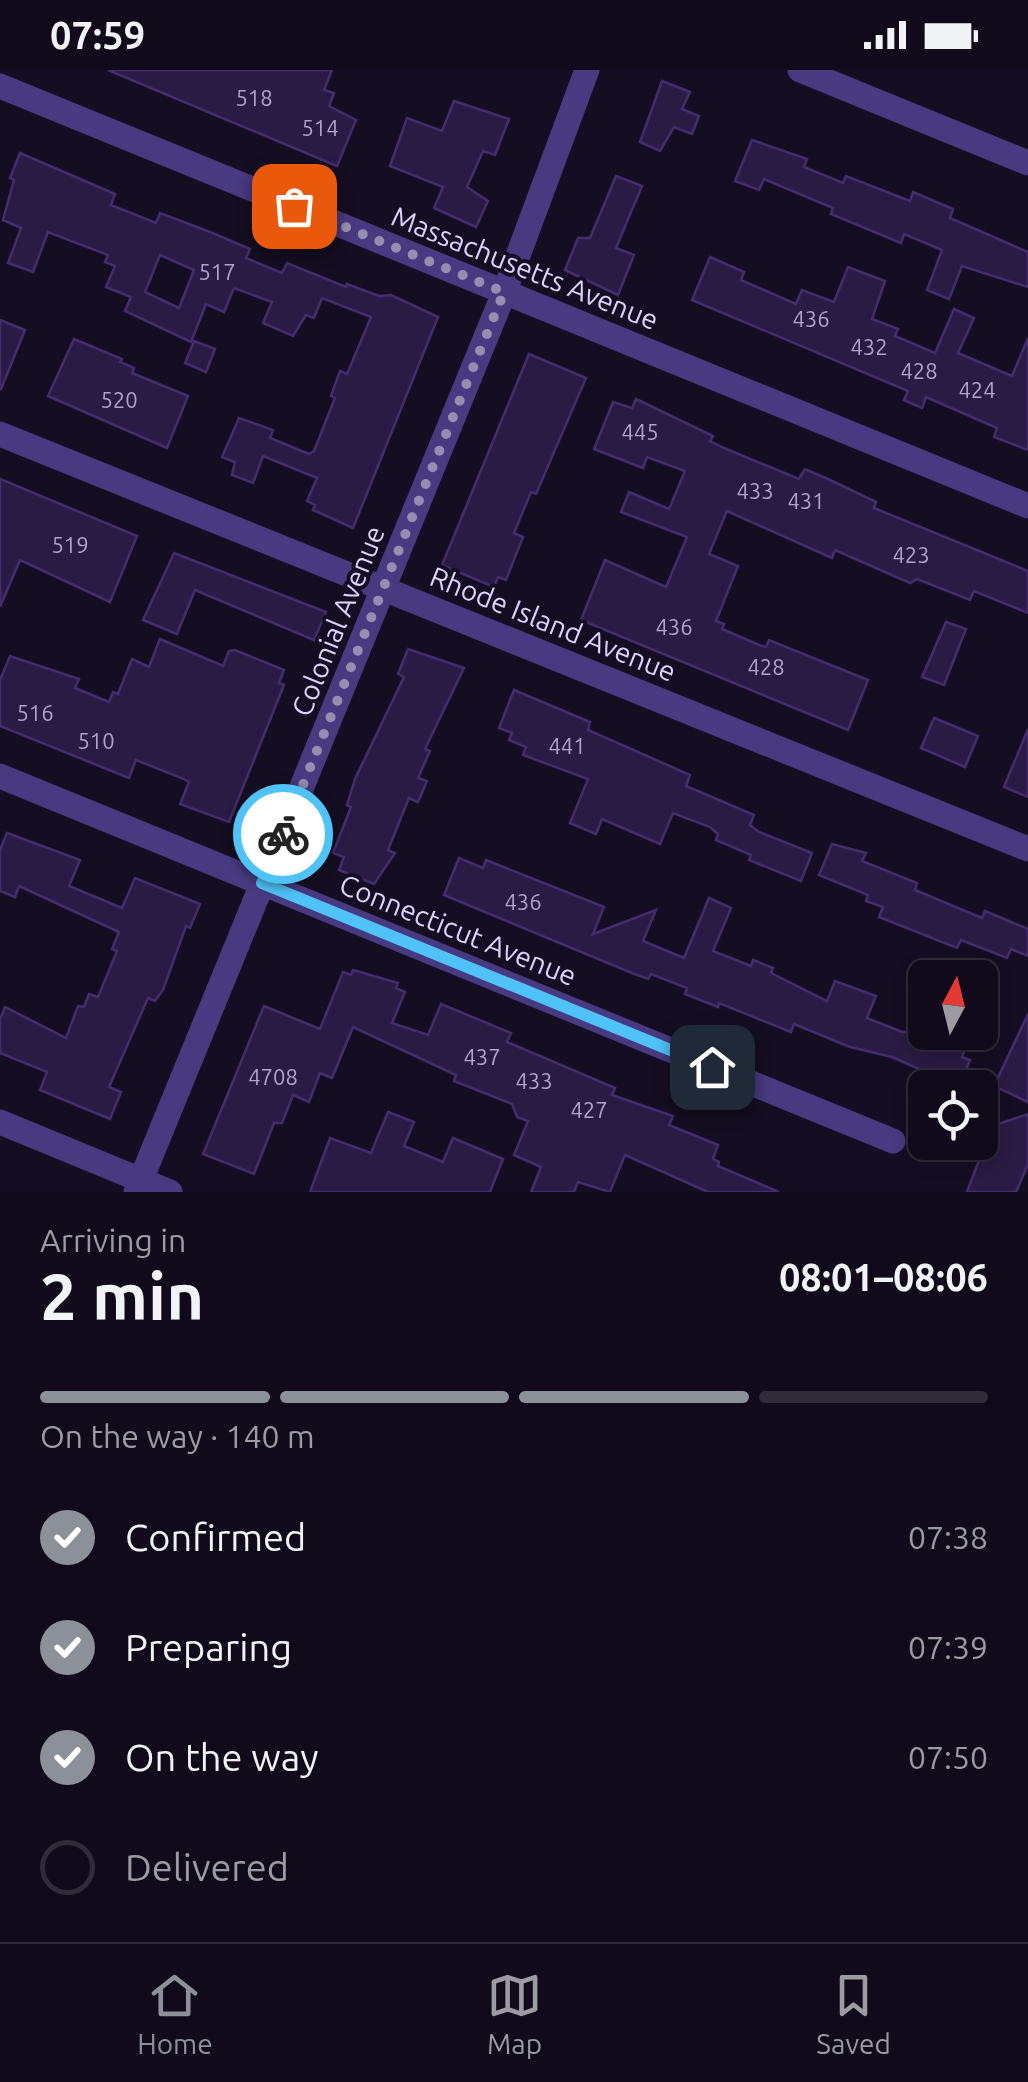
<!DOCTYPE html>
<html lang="en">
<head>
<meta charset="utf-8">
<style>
  body { margin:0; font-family:Ubuntu,sans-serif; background:#1e1827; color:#f1f3f6; height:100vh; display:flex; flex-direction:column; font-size:38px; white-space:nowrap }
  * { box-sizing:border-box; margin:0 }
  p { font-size:32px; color:#9c9aa2 }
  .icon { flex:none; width:55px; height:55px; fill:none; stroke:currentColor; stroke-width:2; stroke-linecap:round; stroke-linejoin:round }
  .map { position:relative; height:1122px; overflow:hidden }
  .drawer { display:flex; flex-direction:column; background:#100a1a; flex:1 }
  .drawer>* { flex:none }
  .needle { width:65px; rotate:7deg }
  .fabs { position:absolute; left:908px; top:890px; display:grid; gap:20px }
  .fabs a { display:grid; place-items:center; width:90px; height:90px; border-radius:15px; background:#100a1a; box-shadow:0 5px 15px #0003,0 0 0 2px #302b39; font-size:50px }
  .pin { position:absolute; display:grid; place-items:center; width:85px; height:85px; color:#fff; margin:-42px; border-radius:20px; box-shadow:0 5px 15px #0006 }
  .courier { position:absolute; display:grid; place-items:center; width:100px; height:100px; margin:-50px; border:8px solid #4fc3f7; border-radius:50%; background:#fff; color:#222; box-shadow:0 2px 12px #0007 }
  .headline em { font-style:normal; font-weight:700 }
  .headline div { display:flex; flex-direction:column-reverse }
  .headline { display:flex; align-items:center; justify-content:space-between; height:170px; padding:0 40px }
  h1 { font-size:65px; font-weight:700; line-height:75px }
  .bar { display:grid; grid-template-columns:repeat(4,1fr); gap:15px 10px; align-content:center; height:120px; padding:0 40px }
  .bar i { height:12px; border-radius:8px; background:#302b39 }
  .bar .current { background:#8c9099 }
  .bar p { grid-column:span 4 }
  ol { padding:0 40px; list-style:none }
  li { display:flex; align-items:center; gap:30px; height:110px }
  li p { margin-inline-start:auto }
  li .icon { padding:10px; border-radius:50%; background:#8c9099; color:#fff; stroke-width:4 }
  li:last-child { color:#9c9aa2 }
  li i { width:55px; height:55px; border:5px solid #302b39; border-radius:50% }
  .status { display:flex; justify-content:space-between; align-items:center; height:70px; padding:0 50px; background:#100a1a; direction:ltr }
  .status svg { height:28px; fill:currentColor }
  .menu { display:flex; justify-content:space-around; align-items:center; height:140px; border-top:2px solid #302b39; background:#100a1a; font-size:28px; color:#9c9aa2 }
  .menu a { display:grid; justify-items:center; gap:5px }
  .menu .current { color:#8c9099 }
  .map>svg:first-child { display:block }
</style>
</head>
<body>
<div class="status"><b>07:59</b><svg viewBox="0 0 49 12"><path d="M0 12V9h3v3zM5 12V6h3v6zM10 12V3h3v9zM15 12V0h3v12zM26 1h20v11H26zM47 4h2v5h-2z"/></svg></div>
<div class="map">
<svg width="1028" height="1122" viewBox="0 0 1028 1122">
  <rect width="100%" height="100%" fill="#150e22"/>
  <g fill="#291b43" stroke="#442d6e" stroke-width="2.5" fill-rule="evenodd">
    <path d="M 108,0 L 332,0 L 324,20 L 334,23 L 329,36 L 356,50 L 337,96 Z"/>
    <path d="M 662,11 L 690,22 L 682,39 L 699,46 L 692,64 L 674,57 L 660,81 L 640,72 Z"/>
    <path d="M 454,31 L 509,49 L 495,85 L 483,81 L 467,117 L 488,131 L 476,157 L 434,138 L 443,117 L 390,96 L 407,48 L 442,61 Z"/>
    <path d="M 752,70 L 807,89 L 804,97 L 843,113 L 846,106 L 910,131 L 913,122 L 953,139 L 950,148 L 1028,182 L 1028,217 L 962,196 L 949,229 L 927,220 L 942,180 L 904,164 L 901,173 L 831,144 L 833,138 L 764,109 L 759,120 L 735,111 Z"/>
    <path d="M 20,83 L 115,124 L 111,135 L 156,153 L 160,143 L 210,162 L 250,179 L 246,188 L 282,203 L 287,193 L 346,217 L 347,214 L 379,226 L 391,225 L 438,247 L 353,458 L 313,440 L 315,435 L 307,431 L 317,408 L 263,386 L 253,413 L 232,405 L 235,392 L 222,387 L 239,348 L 273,360 L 270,368 L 309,384 L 314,381 L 335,328 L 331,326 L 340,301 L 347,304 L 371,247 L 322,228 L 314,248 L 306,245 L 293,266 L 263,253 L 272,232 L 234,218 L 224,242 L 206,234 L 191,272 L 125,241 L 131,227 L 106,217 L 115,196 L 105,192 L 108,185 L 48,162 L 33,202 L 8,193 L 21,158 L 3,150 L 14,110 L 10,108 ZM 160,185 L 194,200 L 179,238 L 145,222 Z"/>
    <path d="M 616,106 L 642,116 L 616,178 L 634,185 L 618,225 L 565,200 L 578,168 L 590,168 Z"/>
    <path d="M 710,187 L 744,202 L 741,210 L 796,234 L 802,220 L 834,232 L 848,197 L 885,211 L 872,249 L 898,259 L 895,266 L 935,283 L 954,239 L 974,248 L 958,283 L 1012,306 L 1028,268 L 1028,380 L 994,367 L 997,358 L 926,327 L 922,338 L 904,330 L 908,321 L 692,230 Z"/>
    <path d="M 0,250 L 25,260 L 1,319 L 0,319 Z"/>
    <path d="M 74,269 L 122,289 L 120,292 L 134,298 L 132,303 L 188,326 L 167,378 L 48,326 Z"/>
    <path d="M 194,271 L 215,279 L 206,302 L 185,293 Z"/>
    <path d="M 529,284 L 586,308 L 536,424 L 531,422 L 514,463 L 523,467 L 506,510 L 498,507 L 494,517 L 442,495 Z"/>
    <path d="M 636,329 L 713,366 L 710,371 L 724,378 L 799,409 L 805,399 L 830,410 L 876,432 L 874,438 L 1028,501 L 1028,543 L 974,521 L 970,530 L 917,509 L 910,513 L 835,480 L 832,488 L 727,441 L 709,484 L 738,496 L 716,551 L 724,554 L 722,559 L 759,575 L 766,577 L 769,570 L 868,610 L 848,660 L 581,550 L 605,490 L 666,517 L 687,467 L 621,442 L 629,422 L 669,439 L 685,401 L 647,387 L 643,398 L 594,379 L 613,332 L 632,338 Z"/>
    <path d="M 0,409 L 137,466 L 110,532 L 20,490 L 0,537 Z"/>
    <path d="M 174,483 L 326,542 L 314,570 L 195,520 L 177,564 L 143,550 Z"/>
    <path d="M 946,552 L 966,559 L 944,615 L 922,607 Z"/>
    <path d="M 160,569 L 223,596 L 229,581 L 235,580 L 284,600 L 279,613 L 284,615 L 229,752 L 180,734 L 189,712 L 184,709 L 136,690 L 129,708 L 0,656 L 0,610 L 10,586 L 79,609 L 75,618 L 109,632 L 113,622 L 118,624 L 132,589 L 149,597 Z"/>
    <path d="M 408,579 L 464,598 L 425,679 L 430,681 L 418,708 L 427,711 L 418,732 L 409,728 L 388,780 L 395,783 L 374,814 L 339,800 L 344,787 L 333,783 L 351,737 L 347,735 L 355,709 L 404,607 L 398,604 Z"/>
    <path d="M 514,620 L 590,652 L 588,660 L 690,705 L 686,716 L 754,745 L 750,755 L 759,762 L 812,783 L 801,811 L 749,790 L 751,785 L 716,770 L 718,764 L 710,757 L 673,743 L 660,774 L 602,749 L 596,764 L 570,753 L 588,709 L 523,685 L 526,677 L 509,670 L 512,663 L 499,658 Z"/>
    <path d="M 934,648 L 978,666 L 965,697 L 921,678 Z"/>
    <path d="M 1028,659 L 1028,727 L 1004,717 Z"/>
    <path d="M 7,763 L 80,790 L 69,816 L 122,838 L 135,808 L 200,834 L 190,858 L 186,856 L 163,920 L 155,931 L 148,928 L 109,1017 L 121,1022 L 110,1049 L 40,1020 L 47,1002 L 0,983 L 0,949 L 5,937 L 66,968 L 78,936 L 84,937 L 89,924 L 98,927 L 117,881 L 112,879 L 119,862 L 19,816 L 15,827 L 0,821 L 0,780 Z"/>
    <path d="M 832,774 L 866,783 L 862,791 L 917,813 L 915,820 L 982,848 L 985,841 L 1028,859 L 1028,886 L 1011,879 L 1007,888 L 961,870 L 957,878 L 879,847 L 883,837 L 866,831 L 868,825 L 819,805 Z"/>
    <path d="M 459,788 L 483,798 L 486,790 L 604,837 L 593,864 L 656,840 L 643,871 L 684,888 L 709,828 L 731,838 L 713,881 L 751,896 L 753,890 L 773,898 L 771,903 L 827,931 L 835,911 L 876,926 L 867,948 L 902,962 L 972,962 L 962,987 L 970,990 L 959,1017 L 892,987 L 850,977 L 794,954 L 791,962 L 719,933 L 718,937 L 685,924 L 687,918 L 651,904 L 648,909 L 632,903 L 444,825 Z"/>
    <path d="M 353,900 L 398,913 L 396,918 L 405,922 L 392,953 L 428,965 L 441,934 L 511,963 L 507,972 L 615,1018 L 612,1025 L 673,1046 L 669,1055 L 718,1075 L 713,1089 L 719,1092 L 718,1096 L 779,1122 L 708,1122 L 625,1085 L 610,1122 L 578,1112 L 574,1122 L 531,1122 L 541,1097 L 514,1085 L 528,1051 L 517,1047 L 512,1034 L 454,1011 L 456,1005 L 353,957 L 332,1008 L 320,1003 L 309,1032 L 293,1025 L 282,1053 L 274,1053 L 254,1104 L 203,1084 L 264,936 L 320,959 L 343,902 L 351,905 Z"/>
    <path d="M 1028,944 L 1028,1032 L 994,1016 Z"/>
    <path d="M 388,1042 L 414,1052 L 404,1076 L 443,1092 L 453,1068 L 503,1089 L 490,1122 L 310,1122 L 330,1068 L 371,1083 Z"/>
    <path d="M 1028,1044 L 1028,1094 L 1016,1122 L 967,1122 L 992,1056 Z"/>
  </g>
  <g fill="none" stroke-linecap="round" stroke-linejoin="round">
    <g stroke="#483a80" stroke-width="25">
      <path d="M 800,0 L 1028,93"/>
      <path d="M 0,16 L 1028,436"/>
      <path d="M 0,364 L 1028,779"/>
      <path d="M 0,706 L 893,1071"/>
      <path d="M 0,1052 L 170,1122"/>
      <path d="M 136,1122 L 504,223 L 587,0"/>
    </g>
  </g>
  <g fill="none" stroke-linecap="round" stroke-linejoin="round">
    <path stroke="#978db1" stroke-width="10" stroke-dasharray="0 18" d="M 283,764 L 504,222 L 294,136"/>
    <path stroke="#4fc3f7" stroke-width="12" d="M 283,764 L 262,813 L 712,997"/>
  </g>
  <g text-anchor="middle" stroke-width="8" stroke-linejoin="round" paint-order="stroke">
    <g font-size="22" fill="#b0a4cf">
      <text x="254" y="36">518</text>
      <text x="320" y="66">514</text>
      <text x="217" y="210">517</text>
      <text x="811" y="257">436</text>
      <text x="869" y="285">432</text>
      <text x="919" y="309">428</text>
      <text x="977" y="328">424</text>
      <text x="119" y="338">520</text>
      <text x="640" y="370">445</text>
      <text x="755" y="429">433</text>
      <text x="806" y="439">431</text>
      <text x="70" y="483">519</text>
      <text x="911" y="493">423</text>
      <text x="674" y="565">436</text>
      <text x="766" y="605">428</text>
      <text x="35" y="651">516</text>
      <text x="96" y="679">510</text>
      <text x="567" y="684">441</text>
      <text x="523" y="840">436</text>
      <text x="482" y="995">437</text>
      <text x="273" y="1015">4708</text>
      <text x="534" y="1019">433</text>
      <text x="589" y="1048">427</text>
    </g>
    <g font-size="28" fill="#ddd1fe" stroke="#150e22">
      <text transform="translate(525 198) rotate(22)" y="10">Massachusetts Avenue</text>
      <text transform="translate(338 551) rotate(-68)" y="10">Colonial Avenue</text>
      <text transform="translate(553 554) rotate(22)" y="10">Rhode Island Avenue</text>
      <text transform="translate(458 860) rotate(22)" y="10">Connecticut Avenue</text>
    </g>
  </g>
</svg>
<div class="fabs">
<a><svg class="needle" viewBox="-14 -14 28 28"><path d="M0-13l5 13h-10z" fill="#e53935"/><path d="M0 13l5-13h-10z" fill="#9c9aa2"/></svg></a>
<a><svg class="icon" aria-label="locate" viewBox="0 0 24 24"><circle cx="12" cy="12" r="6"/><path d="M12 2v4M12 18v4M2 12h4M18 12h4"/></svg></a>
</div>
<div class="pin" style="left:294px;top:136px;background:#ea580c"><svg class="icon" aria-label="bag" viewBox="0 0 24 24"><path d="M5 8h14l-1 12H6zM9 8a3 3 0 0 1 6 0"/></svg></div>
<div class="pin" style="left:712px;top:997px;background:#1f2937"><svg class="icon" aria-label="home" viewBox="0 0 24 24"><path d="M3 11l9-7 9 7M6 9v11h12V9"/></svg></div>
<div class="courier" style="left:283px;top:764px"><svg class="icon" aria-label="bike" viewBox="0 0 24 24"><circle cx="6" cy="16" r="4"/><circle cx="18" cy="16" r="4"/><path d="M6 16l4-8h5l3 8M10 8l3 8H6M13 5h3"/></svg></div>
</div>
<section class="drawer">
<div class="headline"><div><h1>2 min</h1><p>Arriving in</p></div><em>08:01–08:06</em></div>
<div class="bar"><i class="current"></i><i class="current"></i><i class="current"></i><i></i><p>On the way · 140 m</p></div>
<ol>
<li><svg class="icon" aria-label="check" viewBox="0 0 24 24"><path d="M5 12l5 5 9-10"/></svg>Confirmed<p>07:38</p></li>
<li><svg class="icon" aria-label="check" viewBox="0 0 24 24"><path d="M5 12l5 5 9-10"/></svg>Preparing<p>07:39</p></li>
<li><svg class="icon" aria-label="check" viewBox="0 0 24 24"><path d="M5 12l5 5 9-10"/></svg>On the way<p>07:50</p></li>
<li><i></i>Delivered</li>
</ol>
</section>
<nav class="menu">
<a class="current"><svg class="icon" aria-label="home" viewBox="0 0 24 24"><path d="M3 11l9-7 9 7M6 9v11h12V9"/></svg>Home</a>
<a><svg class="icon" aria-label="map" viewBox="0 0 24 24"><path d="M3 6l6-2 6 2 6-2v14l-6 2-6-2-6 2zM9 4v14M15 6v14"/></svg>Map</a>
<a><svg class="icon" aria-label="saved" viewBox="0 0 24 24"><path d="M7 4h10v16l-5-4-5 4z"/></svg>Saved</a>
</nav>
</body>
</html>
